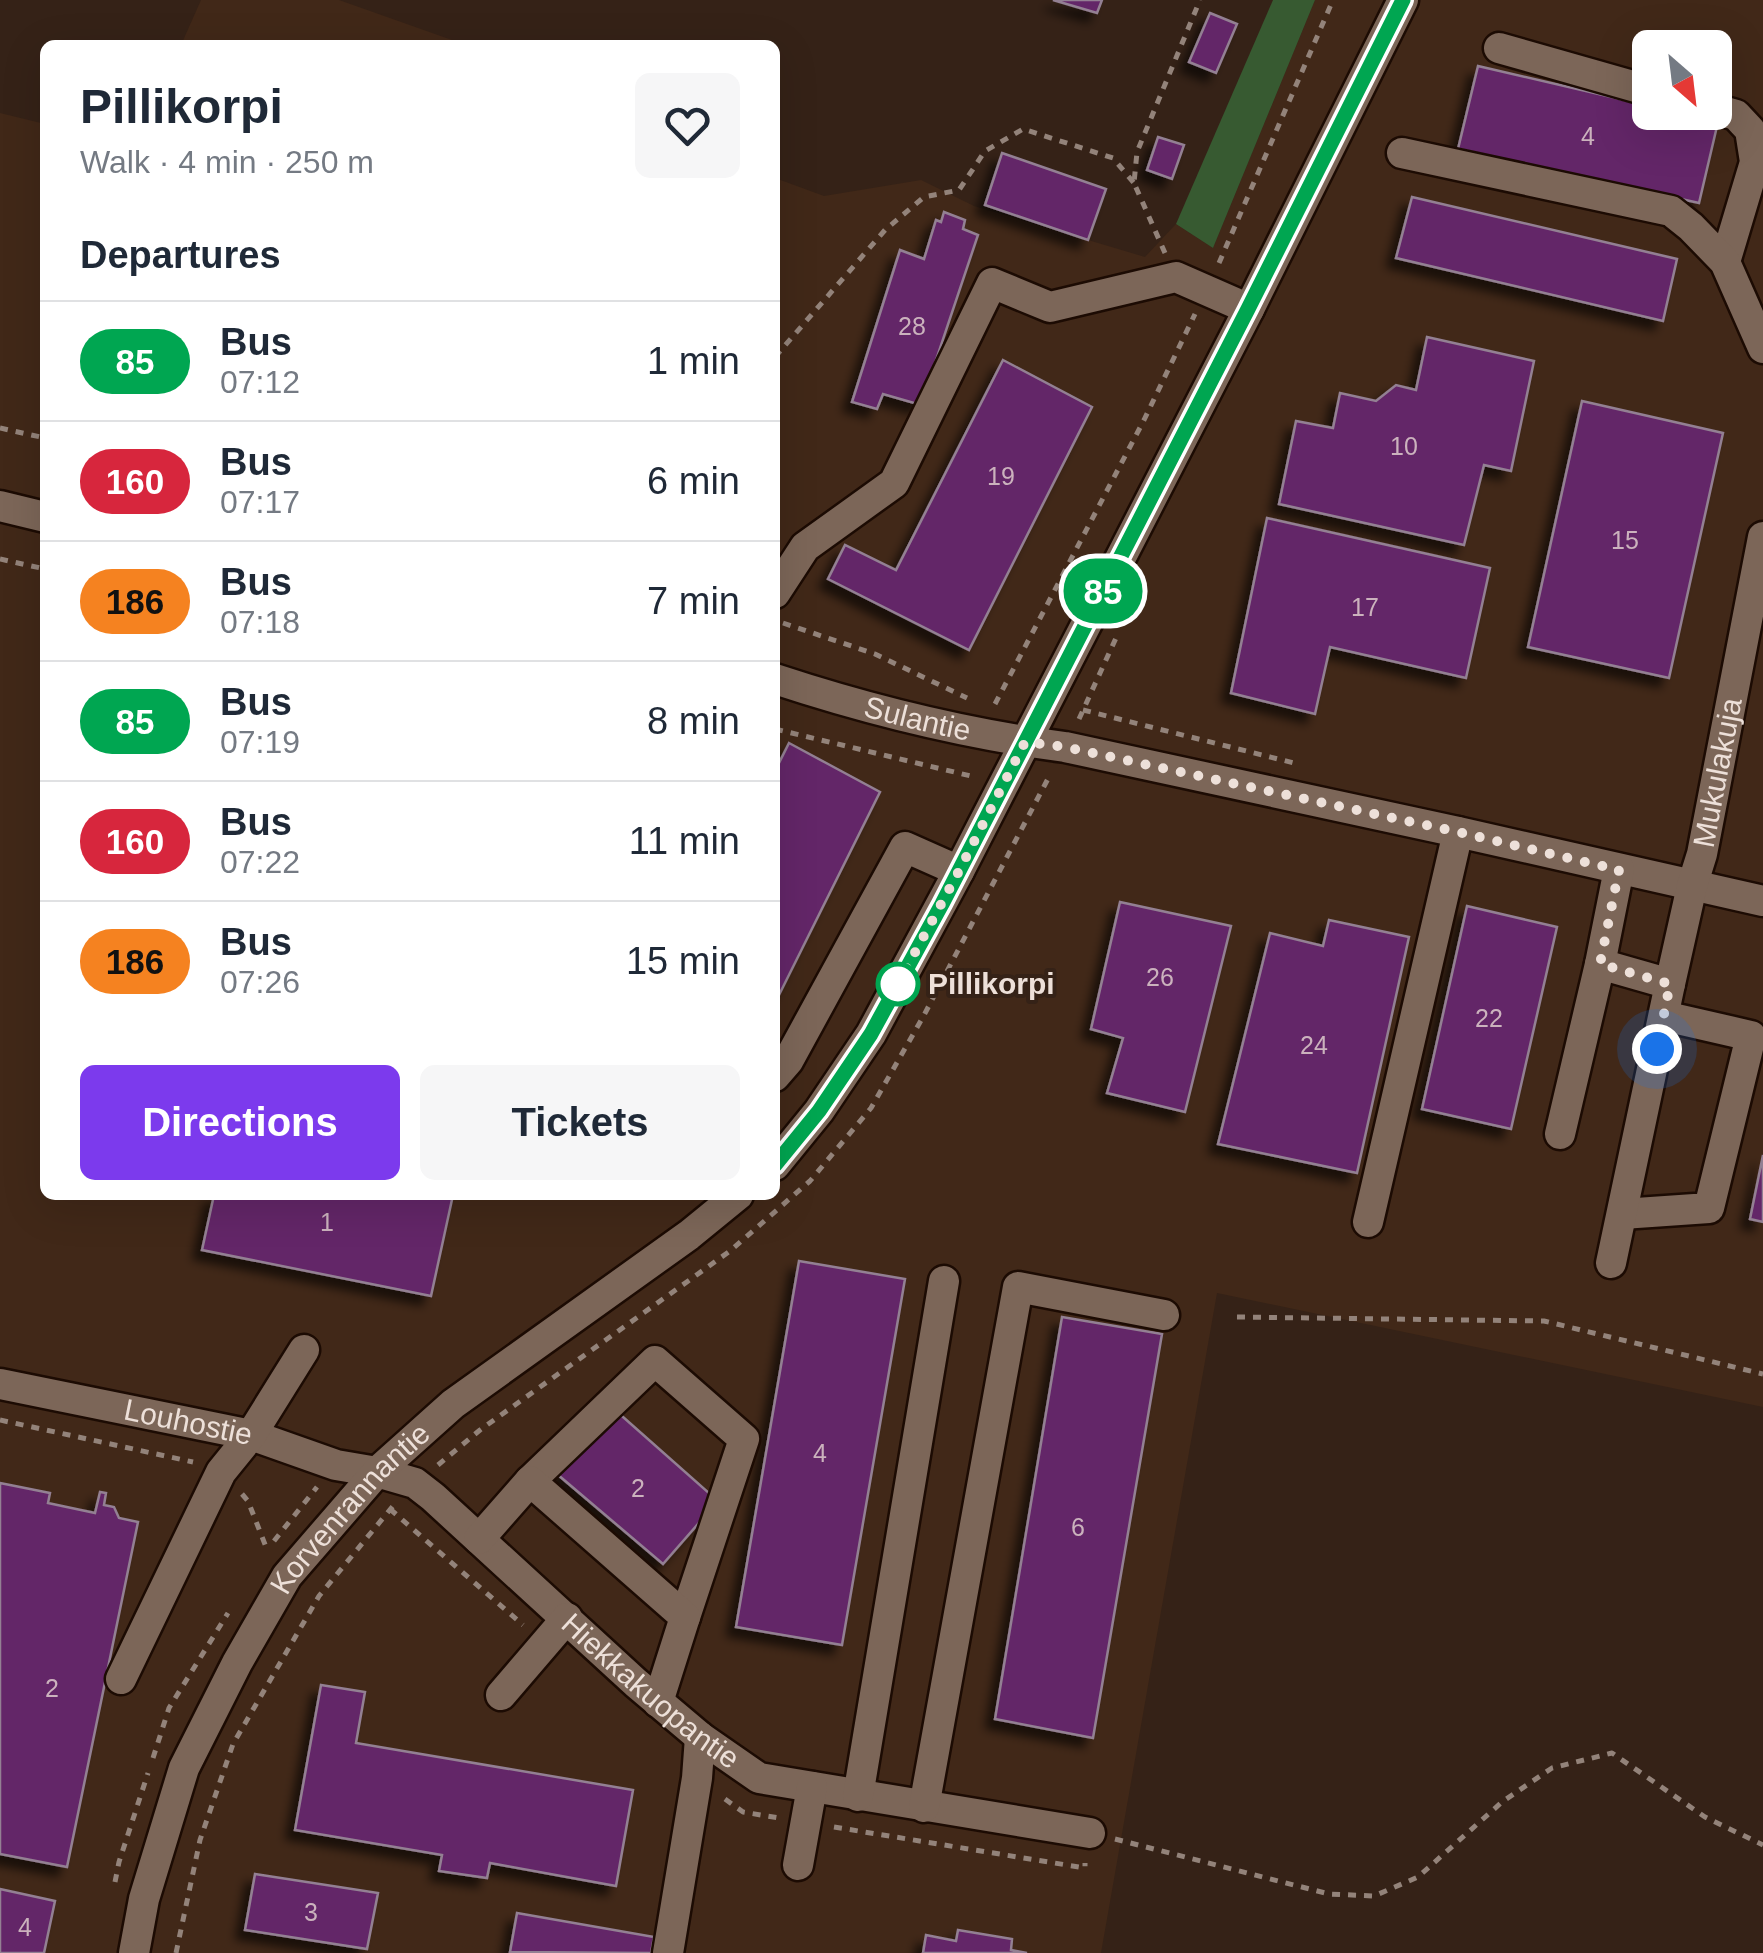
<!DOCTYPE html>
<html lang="en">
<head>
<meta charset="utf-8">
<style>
  body { margin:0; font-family:Helvetica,sans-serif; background:#f6f6f7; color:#1f2937; height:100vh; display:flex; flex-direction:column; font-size:38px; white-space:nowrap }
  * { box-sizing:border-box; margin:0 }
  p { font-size:32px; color:#747a83 }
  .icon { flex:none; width:55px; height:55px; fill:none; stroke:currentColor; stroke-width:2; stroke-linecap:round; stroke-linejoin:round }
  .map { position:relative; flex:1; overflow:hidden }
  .details { position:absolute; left:40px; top:40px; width:740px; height:1160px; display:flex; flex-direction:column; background:#fff; border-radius:15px; box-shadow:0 10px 40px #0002 }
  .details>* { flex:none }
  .badge { padding:0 20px; border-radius:32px; font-size:35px; line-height:65px }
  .needle { width:65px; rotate:152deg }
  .tools { position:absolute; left:1632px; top:30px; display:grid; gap:20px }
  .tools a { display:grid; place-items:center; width:100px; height:100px; border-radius:15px; background:#fff; box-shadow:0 10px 40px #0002; font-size:50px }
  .you { position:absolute; width:50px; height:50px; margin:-25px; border:8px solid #fff; border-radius:50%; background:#1a73e8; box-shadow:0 0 0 15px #1a73e833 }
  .map>.badge { position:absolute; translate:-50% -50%; box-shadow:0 0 0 5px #fff }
  h2 { padding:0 40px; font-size:38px; line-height:90px }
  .round { display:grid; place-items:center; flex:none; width:105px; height:105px; border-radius:15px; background:#f6f6f7 }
  .headline { display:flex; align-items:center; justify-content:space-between; height:170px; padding:0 40px }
  h1 { font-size:48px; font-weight:800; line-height:75px }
  .button { display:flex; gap:20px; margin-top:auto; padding:20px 40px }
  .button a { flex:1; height:115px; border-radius:15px; background:#7c3aed; color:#fff; font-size:40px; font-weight:800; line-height:115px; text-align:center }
  .button a+a { background:#f6f6f7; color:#1f2937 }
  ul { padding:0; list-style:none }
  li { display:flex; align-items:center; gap:30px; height:120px; padding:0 40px; border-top:2px solid #e0e1e3 }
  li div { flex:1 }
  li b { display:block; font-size:38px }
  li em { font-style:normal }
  li .badge { min-width:110px; font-weight:700; text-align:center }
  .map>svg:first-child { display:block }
  .built { fill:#412818; fill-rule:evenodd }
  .green { fill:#375a31 }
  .building { fill:#642668; stroke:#938093; stroke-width:2.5; filter:url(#shadow) }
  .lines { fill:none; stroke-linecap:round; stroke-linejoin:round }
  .minor-casing { stroke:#1c0b03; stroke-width:35 }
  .path { stroke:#93837a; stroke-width:5; stroke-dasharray:8 8; stroke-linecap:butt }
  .minor { stroke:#7c6658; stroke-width:30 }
  .line-casing { stroke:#fff; stroke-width:22 }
  .line { stroke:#00a651; stroke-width:15 }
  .walk { stroke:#ede0d9; stroke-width:10; stroke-dasharray:0 18 }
  .stop-dot { fill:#fff; stroke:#00a651; stroke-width:5 }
  .labels { text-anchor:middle; stroke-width:8; stroke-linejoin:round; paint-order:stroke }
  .number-label { font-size:25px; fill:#cbb2bd }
  .street-label { font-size:30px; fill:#ede0d9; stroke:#352217 }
  .stop-label { font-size:30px; font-weight:bold; fill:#ede0d9; stroke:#352217; text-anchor:start }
</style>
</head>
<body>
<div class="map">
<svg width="1763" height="1953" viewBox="0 0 1763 1953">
  <defs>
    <filter id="shadow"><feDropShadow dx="-9" dy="9" stdDeviation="5" flood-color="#0009"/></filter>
  </defs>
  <rect width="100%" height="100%" fill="#352217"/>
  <!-- built -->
  <g class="built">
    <polygon points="201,0 339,0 466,45 181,45"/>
    <path d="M1315,0H1763V1407L1217,1293L1101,1953H0V113L45,124V1195H775V178L824,196L921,180L974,206L1145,257L1176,224L1213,248ZM1650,48H1715V112H1650Z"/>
  </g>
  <!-- green -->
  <polygon class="green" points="1273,0 1315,0 1213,248 1176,224"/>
  <!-- building -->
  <g class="building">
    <polygon points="1053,0 1102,0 1097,13"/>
    <polygon points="1210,13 1237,24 1216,73 1189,62"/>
    <polygon points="1478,66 1650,106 1650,112 1677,112 1718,122 1699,203 1458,149"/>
    <polygon points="1158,137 1184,145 1172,179 1147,170"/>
    <polygon points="1002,153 1106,189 1088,240 985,205"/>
    <polygon points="1412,197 1677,259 1663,321 1396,258"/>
    <polygon points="944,212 965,220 963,229 978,235 921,405 883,394 877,409 852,402 900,250 924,259 936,220 941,222"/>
    <polygon points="1427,337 1534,361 1511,471 1484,465 1464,545 1279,504 1296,421 1333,428 1340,393 1376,401 1396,385 1416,390"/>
    <polygon points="1003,360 1092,407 969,650 828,579 845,545 896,570"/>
    <polygon points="1582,401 1723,433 1669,678 1528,647"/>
    <polygon points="1267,518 1490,568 1466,678 1330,647 1315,714 1231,693"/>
    <polygon points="789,743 880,792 775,1003 775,771"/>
    <polygon points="1120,902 1231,926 1185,1112 1107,1093 1123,1038 1091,1029"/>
    <polygon points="1467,906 1557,927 1511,1129 1422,1109"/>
    <polygon points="1329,920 1409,937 1357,1173 1218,1144 1270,933 1323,946"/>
    <polygon points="1763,1155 1763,1222 1750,1219"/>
    <polygon points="214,1195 453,1195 431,1296 202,1250"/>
    <polygon points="799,1261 905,1279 842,1645 736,1627"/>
    <polygon points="1062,1317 1162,1334 1093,1738 995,1719"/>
    <polygon points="614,1409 718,1501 663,1564 557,1474"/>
    <polygon points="0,1483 50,1493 48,1503 95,1513 100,1492 106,1493 104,1505 114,1507 119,1518 138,1522 67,1867 0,1854"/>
    <polygon points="321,1685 365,1692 356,1743 633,1790 616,1886 490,1863 487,1878 439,1871 442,1855 295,1830"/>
    <polygon points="255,1874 378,1893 367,1949 245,1930"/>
    <polygon points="0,1889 55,1901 44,1953 0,1953"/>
    <polygon points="517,1913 654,1937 651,1953 510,1952"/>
    <polygon points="958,1930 1012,1939 1011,1950 1027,1953 923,1953 926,1935 956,1941"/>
  </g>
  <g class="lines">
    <!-- minor casing -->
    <g class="minor-casing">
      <g id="minor">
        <polyline points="1499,48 1650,91"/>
        <polyline points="1715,109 1736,115 1750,130 1755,162 1725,262"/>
        <polyline points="1402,153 1671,211 1691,227 1725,262 1763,348"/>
        <polyline points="0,506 45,517"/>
        <polyline points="775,593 805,547 894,483 992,283 1050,307 1176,277 1249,309"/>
        <path id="s1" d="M775,679C869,710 967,734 1065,747L1458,832L1763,901"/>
        <polyline points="1600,964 1670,984"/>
        <polyline points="775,1076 788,1061 905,847 959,871"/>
        <polyline points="1560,1134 1600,964 1619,869"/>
        <polyline points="775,1165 819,1111 871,1034 959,871 1249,309 1403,0"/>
        <polyline points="1622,1214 1709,1208 1751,1036 1664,1016"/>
        <polyline points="1368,1222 1458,832"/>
        <path id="s2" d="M1611,1263L1670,984L1692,886L1702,854L1763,537"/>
        <path id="s3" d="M0,1384L251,1435L336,1465L377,1472L415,1483L433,1497L636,1683L700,1737L759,1778L1090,1833"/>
        <polyline points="530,1481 655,1361 744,1439 685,1617"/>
        <polyline points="479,1539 530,1481 685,1617 658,1702"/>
        <polyline points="121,1679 221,1472 251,1435 304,1350"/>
        <polyline points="501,1695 567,1618"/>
        <polyline points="858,1796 944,1281"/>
        <polyline points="924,1807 1018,1287 1164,1315"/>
        <polyline points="798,1865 812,1787"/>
        <path id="s4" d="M134,1953L144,1899L184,1768L237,1663L287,1576L377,1472L453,1404L689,1235L738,1195"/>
        <polyline points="668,1953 697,1778 700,1737"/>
      </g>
    </g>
    <!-- path -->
    <g class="path">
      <polyline points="1165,253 1134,183 1137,152 1200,0"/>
      <polyline points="1219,263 1333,0"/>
      <polyline points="775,357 885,230 924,197 959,190 985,151 1023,129 1113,158 1134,183"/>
      <polyline points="0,428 45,438"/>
      <polyline points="0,559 45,569"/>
      <polyline points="783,623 875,654 967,698"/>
      <polyline points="995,704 1144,420 1195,314"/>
      <polyline points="1083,710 1294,763"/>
      <polyline points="1079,719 1116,638"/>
      <polyline points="775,729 975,777"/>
      <polyline points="1237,1317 1544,1321 1763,1374"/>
      <polyline points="0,1420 193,1462"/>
      <polyline points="438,1465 480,1430 730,1251 810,1181 871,1108 923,1017 1051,773"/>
      <polyline points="242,1494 248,1501 268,1552"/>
      <polyline points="390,1509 523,1625"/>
      <polyline points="274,1541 317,1487"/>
      <polyline points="153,1758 169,1708 228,1613"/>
      <polyline points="725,1799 743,1812 779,1818"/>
      <polyline points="834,1827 1085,1868 1085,1863"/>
      <polyline points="1115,1839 1329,1894 1374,1896 1418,1877 1502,1802 1552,1768 1612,1753 1705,1817 1763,1845"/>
      <polyline points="115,1882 119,1862 148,1773"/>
      <polyline points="176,1953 200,1840 233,1744 319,1596 393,1506"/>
    </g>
    <!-- minor -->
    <use href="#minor" class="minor"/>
  </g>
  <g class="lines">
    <!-- line casing -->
    <g class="line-casing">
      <polyline id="line" points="775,1165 819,1111 871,1034 942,904 1248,309 1403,0"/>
    </g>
    <!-- line -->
    <use href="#line" class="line"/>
    <!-- walk -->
    <polyline class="walk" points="898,984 959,871 1025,742 1065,747 1458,832 1619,870 1600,964 1670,984 1657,1049"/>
  </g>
  <!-- markers -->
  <circle class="stop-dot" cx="898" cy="984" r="20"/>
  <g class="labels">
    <!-- number labels -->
    <g class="number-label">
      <text x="1588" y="145">4</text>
      <text x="912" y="335">28</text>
      <text x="1404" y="455">10</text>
      <text x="1001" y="485">19</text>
      <text x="1625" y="549">15</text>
      <text x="1365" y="616">17</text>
      <text x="1160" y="986">26</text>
      <text x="1489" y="1027">22</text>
      <text x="1314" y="1054">24</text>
      <text x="327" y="1231">1</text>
      <text x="820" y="1462">4</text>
      <text x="638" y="1497">2</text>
      <text x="1078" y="1536">6</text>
      <text x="52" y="1697">2</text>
      <text x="311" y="1921">3</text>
      <text x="25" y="1936">4</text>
    </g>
    <!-- street labels -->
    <g class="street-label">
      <text dy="10" stroke="none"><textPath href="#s1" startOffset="148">Sulantie</textPath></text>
      <text dy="10" stroke="none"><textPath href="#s2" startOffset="502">Mukulakuja</textPath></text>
      <text dy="10" stroke="none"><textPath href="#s3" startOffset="192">Louhostie</textPath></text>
      <text dy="10" stroke="none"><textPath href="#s4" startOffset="502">Korvenrannantie</textPath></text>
      <text dy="10" stroke="none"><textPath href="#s3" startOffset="742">Hiekkakuopantie</textPath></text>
    </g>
    <!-- stop labels -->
    <g class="stop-label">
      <text x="928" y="994">Pillikorpi</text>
    </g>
  </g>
</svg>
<div class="tools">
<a><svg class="needle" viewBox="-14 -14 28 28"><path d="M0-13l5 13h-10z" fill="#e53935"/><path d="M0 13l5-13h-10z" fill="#747a83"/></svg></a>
</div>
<div class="you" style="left:1657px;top:1049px"></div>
<b class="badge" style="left:1103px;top:591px;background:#00a651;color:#fff">85</b>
<section class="details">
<div class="headline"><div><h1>Pillikorpi</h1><p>Walk · 4 min · 250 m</p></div><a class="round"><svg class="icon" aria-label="heart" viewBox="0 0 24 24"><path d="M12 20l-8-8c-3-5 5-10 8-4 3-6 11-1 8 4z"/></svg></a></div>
<h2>Departures</h2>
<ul>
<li><span class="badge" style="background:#00a651;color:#fff">85</span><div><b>Bus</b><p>07:12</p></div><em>1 min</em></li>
<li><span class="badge" style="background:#d7263d;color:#fff">160</span><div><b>Bus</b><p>07:17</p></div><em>6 min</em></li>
<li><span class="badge" style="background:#f58220;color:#111">186</span><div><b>Bus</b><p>07:18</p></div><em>7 min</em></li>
<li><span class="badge" style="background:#00a651;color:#fff">85</span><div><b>Bus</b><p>07:19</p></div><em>8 min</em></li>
<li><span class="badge" style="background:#d7263d;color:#fff">160</span><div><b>Bus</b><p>07:22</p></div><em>11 min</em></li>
<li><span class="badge" style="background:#f58220;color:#111">186</span><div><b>Bus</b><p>07:26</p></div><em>15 min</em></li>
</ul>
<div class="button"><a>Directions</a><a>Tickets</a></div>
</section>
</div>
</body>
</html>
